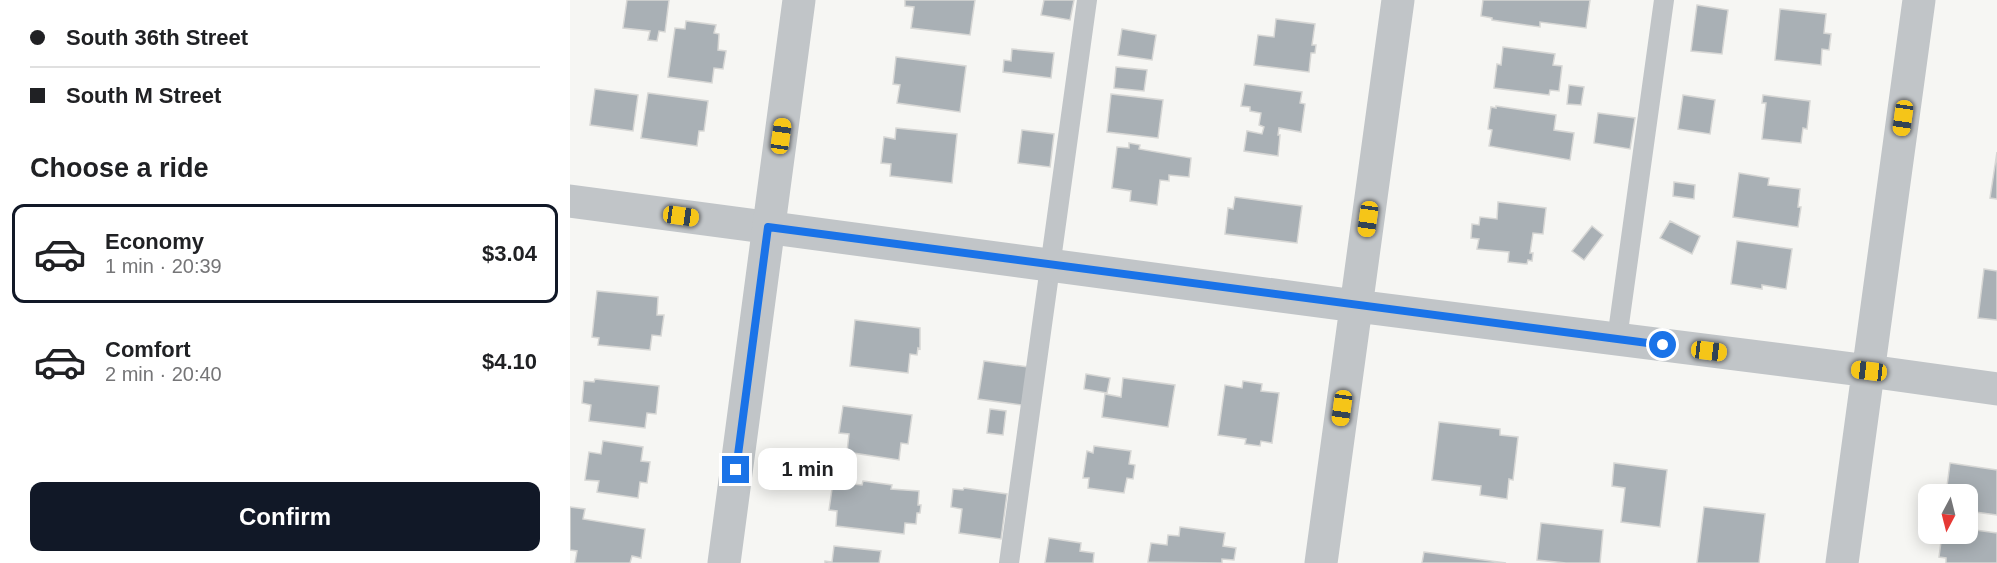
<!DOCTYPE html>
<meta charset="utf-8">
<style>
:root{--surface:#fff;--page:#f2f2f2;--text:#202124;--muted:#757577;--line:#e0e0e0;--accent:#111827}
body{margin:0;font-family:Arial,sans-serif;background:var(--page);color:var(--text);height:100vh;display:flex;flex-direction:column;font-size:22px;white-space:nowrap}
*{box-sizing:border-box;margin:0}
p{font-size:20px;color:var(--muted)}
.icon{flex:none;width:33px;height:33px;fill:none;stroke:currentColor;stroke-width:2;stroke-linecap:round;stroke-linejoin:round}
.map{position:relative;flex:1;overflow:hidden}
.details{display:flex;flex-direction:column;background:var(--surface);width:570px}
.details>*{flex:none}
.hud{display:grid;align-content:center;height:132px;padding:0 30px;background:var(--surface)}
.needle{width:39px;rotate:187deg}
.controls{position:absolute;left:1348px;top:484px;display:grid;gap:12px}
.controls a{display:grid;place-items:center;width:60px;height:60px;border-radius:12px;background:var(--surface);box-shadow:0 3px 15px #0003;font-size:30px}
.end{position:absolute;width:27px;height:27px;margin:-14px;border:8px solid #1a73e8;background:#fff;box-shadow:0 0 0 3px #fff}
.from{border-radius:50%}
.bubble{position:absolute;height:42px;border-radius:12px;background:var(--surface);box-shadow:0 3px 15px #0003;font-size:20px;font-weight:700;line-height:42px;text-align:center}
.car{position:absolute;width:18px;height:36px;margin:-18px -9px;border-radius:8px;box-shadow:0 0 4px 2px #0007;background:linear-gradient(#f5c518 24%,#345 0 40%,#f5c518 0 76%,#345 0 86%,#f5c518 0)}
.hud b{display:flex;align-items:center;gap:21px;height:57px;font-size:22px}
.hud b+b{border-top:2px solid var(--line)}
.hud i{width:15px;height:15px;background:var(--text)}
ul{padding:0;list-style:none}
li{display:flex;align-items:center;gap:18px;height:99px;margin:0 12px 9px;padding:0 18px;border:3px solid transparent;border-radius:12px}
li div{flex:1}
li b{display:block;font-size:22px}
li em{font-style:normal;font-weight:700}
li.selected{border-color:var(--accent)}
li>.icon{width:54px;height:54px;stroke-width:1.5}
h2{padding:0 30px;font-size:27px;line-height:72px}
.cta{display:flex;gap:12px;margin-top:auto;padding:12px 30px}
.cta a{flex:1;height:69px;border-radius:12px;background:var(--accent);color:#fff;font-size:24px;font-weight:700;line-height:69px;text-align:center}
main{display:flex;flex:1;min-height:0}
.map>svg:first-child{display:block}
</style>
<main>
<section class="details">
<div class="hud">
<b><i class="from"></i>South 36th Street</b>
<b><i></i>South M Street</b>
</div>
<h2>Choose a ride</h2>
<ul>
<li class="selected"><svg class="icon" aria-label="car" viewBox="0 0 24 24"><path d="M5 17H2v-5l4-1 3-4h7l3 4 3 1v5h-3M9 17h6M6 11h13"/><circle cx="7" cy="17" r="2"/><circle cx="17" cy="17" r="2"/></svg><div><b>Economy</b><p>1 min · 20:39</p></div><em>$3.04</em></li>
<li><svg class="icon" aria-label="car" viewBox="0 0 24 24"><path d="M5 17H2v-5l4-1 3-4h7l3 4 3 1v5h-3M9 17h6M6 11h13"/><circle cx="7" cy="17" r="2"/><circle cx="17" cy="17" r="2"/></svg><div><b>Comfort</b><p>2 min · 20:40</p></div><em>$4.10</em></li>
</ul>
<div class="cta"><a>Confirm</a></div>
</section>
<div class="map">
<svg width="1427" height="563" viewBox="0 0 1427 563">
<rect width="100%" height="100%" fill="#f6f6f3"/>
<path fill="#a9b0b5" stroke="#d7d7d5" stroke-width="1.5" d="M 57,0 L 99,0 L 95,32 L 89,31 L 87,41 L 78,40 L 80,31 L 53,28 Z
M 335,0 L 405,0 L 400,35 L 341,28 L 344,7 L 335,6 Z
M 474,0 L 504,0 L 500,20 L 471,15 Z
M 913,0 L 1020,0 L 1016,28 L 970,22 L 970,27 L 922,20 L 922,18 L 911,16 Z
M 1127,5 L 1158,10 L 1152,54 L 1121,51 Z
M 1210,9 L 1256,14 L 1254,33 L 1261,34 L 1259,50 L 1252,49 L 1251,65 L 1205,60 Z
M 706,19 L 745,24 L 742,45 L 746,45 L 745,53 L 741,53 L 739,72 L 684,65 L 688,35 L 704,37 Z
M 116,21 L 146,25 L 144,33 L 149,34 L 148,50 L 156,51 L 153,69 L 144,68 L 142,83 L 98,77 L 105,28 L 115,29 Z
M 552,29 L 586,35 L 582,60 L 548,55 Z
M 933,47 L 985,54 L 983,65 L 992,66 L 989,91 L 980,90 L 979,95 L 924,88 L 927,64 L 931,65 Z
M 442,49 L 484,53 L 481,78 L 433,72 L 434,60 L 441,61 Z
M 326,57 L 396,66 L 390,112 L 327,103 L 330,85 L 323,84 Z
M 546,67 L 577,70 L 574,91 L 544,88 Z
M 675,84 L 732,92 L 730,103 L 735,104 L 731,132 L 709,128 L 708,135 L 710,135 L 708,156 L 674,151 L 677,131 L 692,134 L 694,127 L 689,125 L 691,113 L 680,111 L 680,107 L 671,106 Z
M 999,85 L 1014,87 L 1011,105 L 997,104 Z
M 25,89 L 68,95 L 63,131 L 20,125 Z
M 78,93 L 138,101 L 134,131 L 129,131 L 127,146 L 71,138 Z
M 541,94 L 593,100 L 588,138 L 537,132 Z
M 1113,95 L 1145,100 L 1140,134 L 1108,129 Z
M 1193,95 L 1240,101 L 1237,129 L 1233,128 L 1231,143 L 1192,139 L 1196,103 L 1192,103 Z
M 926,106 L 986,115 L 984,130 L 1004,133 L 1000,160 L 919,146 L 922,130 L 918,129 L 921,107 L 926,108 Z
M 1028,113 L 1065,118 L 1060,149 L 1024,143 Z
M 326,128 L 387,134 L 382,183 L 320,176 L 321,164 L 311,163 L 314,137 L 325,139 Z
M 452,130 L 484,134 L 480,167 L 448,163 Z
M 559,143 L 570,145 L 569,149 L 621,158 L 619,177 L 599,175 L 599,181 L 590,180 L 587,205 L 560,201 L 561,191 L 542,188 L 547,147 L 559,148 Z
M 1427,152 L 1427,199 L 1420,198 Z
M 1169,173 L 1199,178 L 1198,185 L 1230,189 L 1228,207 L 1231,207 L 1228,227 L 1163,217 Z
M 1104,182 L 1125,185 L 1124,199 L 1103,196 Z
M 665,197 L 732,206 L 727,243 L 655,234 L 658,208 L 663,209 Z
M 928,202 L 976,208 L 973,234 L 963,233 L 960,253 L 963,253 L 962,261 L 958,260 L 957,264 L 938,262 L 939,252 L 907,249 L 909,239 L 901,238 L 902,224 L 909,225 L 910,217 L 927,219 Z
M 1100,221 L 1130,236 L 1122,254 L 1090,238 Z
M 1022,226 L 1033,235 L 1014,260 L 1002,251 Z
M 1167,241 L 1222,249 L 1216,289 L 1192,285 L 1192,289 L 1161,284 Z
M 1414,269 L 1427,271 L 1427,320 L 1408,318 Z
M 27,291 L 88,297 L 87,315 L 94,315 L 91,336 L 82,335 L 80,350 L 28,345 L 29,338 L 22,337 Z
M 285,320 L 350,328 L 350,349 L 348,348 L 347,355 L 340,354 L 338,373 L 280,366 Z
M 414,361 L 458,367 L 452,405 L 408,399 Z
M 516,374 L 540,378 L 537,393 L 514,389 Z
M 553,378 L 605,385 L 598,427 L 532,417 L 535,394 L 551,397 Z
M 25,379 L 89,386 L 86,414 L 77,413 L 75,428 L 19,421 L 21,405 L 12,403 L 14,381 L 24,382 Z
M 673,381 L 692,384 L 691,391 L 709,393 L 702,443 L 691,441 L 690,446 L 675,444 L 676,439 L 648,435 L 655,385 L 672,388 Z
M 273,406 L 342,415 L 338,444 L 331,443 L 329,460 L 277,452 L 279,434 L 269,433 Z
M 420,409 L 436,411 L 433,435 L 417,433 Z
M 869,422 L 930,429 L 930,435 L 948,437 L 943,480 L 939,479 L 937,499 L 910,495 L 911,486 L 862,480 Z
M 33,441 L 73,447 L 71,461 L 80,462 L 77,483 L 70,482 L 68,498 L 27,492 L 29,481 L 15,480 L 19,452 L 31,454 Z
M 524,446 L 561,451 L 559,464 L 565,465 L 563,479 L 557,478 L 554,493 L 518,488 L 519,478 L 513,478 L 517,451 L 523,453 Z
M 1044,463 L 1097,470 L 1090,527 L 1051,522 L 1055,488 L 1042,486 Z
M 1380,463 L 1427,470 L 1427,515 L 1398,511 L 1398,495 L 1376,494 Z
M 293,481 L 322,485 L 321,489 L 349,491 L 348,505 L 351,505 L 350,513 L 347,513 L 346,524 L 335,523 L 334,534 L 266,526 L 267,511 L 259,510 L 263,482 L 292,485 Z
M 394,488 L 437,494 L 431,539 L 389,533 L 392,509 L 381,507 L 383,489 L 393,490 Z
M 0,507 L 15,509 L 13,519 L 75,529 L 71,558 L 62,556 L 60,563 L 5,563 L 7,551 L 0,550 Z
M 1134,507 L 1195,514 L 1189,563 L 1127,563 Z
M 971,523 L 1033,530 L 1030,563 L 996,563 L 967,560 Z
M 610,527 L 655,533 L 653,546 L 666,548 L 664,560 L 652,559 L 652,563 L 578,562 L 581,543 L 597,545 L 598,535 L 609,536 Z
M 1398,529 L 1427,533 L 1427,563 L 1376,563 L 1376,558 L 1369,557 L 1372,534 L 1398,534 Z
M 479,538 L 511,543 L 510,551 L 524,553 L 523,563 L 475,563 Z
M 264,546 L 311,551 L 309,563 L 255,563 L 255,561 L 262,562 Z
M 854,552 L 936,563 L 852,563 Z"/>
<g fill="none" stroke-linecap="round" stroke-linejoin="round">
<path stroke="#c1c5c8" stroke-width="20" d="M 1047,339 L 1094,0
M 439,563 L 517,0"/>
<path stroke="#c1c5c8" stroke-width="33" d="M 0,201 L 786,306 L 1299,371 L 1427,389
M 751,563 L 828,0
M 1272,563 L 1349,0"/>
<path stroke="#c1c5c8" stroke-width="33" d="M 154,563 L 229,0"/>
</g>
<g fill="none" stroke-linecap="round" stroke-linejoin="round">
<path stroke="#1a73e8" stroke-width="8" d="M 166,470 L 198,227 L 1093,345"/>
</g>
</svg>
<div class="controls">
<a><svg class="needle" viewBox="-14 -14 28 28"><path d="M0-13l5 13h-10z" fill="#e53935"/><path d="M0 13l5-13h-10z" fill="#757577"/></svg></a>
</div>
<i class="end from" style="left:1093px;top:345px"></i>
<i class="end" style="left:166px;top:470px"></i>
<div class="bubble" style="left:188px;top:448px;width:99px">1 min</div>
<i class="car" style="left:1333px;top:118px;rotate:188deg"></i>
<i class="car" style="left:211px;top:136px;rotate:8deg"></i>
<i class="car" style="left:111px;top:216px;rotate:98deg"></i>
<i class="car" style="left:798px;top:219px;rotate:188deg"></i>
<i class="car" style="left:1139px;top:351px;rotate:97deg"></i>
<i class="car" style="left:1299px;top:371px;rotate:277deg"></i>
<i class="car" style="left:772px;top:408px;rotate:188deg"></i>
</div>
</main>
